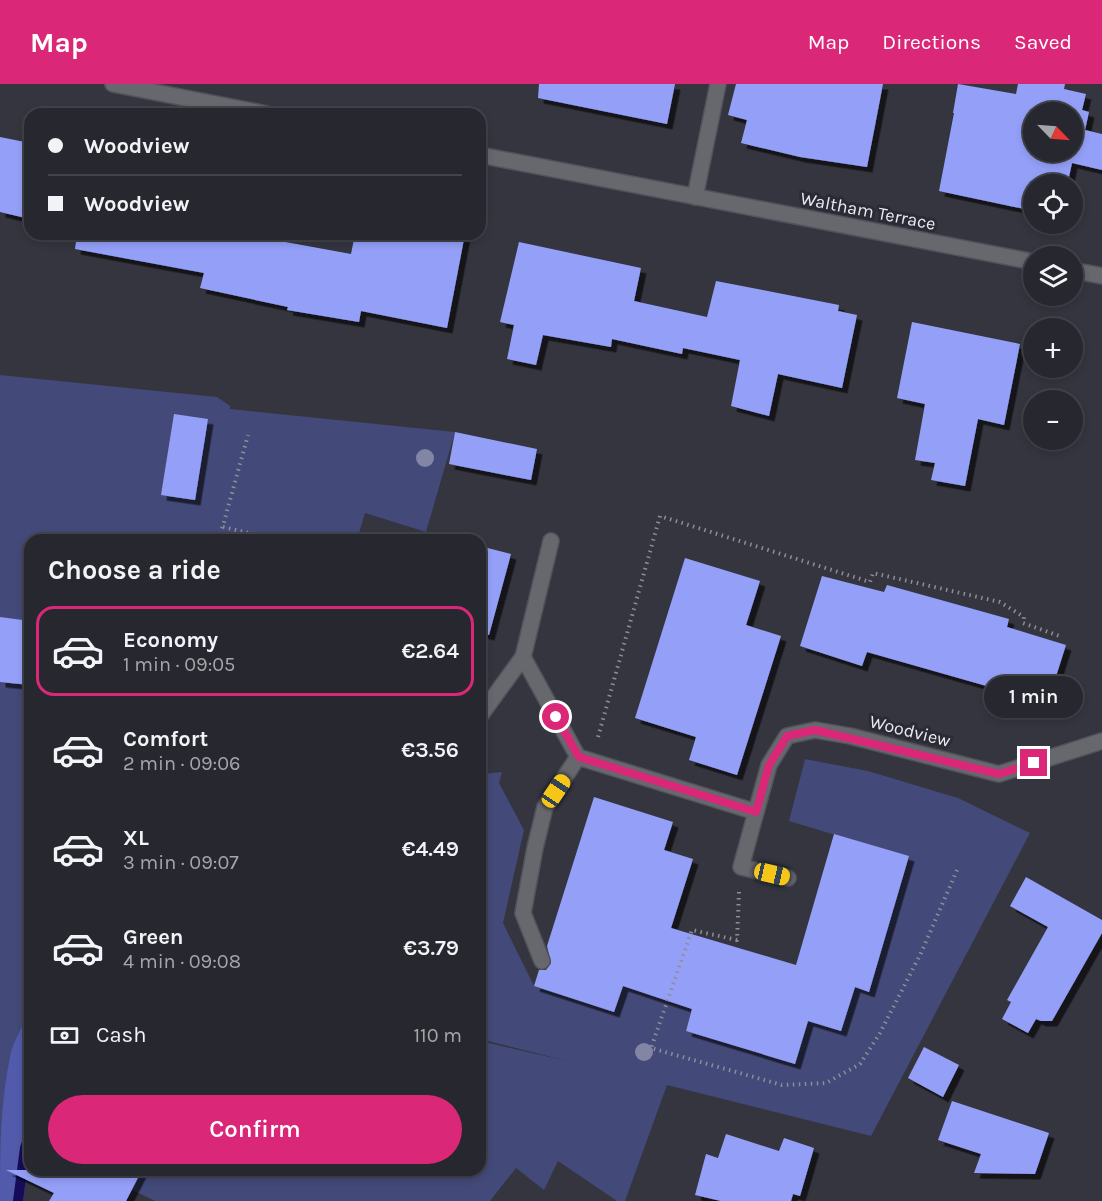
<!DOCTYPE html>
<meta charset="utf-8">
<style>
:root{--surface:#27282f;--page:#33343b;--text:#f1f3f6;--muted:#a4a6aa;--line:#43444b;--accent:#db2777}
body{margin:0;font-family:Karla,sans-serif;background:var(--page);color:var(--text);height:100vh;display:flex;flex-direction:column;font-size:22px;white-space:nowrap}
*{box-sizing:border-box;margin:0}
p{font-size:20px;color:var(--muted)}
.icon{flex:none;width:33px;height:33px;fill:none;stroke:currentColor;stroke-width:2;stroke-linecap:round;stroke-linejoin:round}
.map{position:relative;flex:1;overflow:hidden}
.side{position:absolute;left:24px;top:450px;width:462px;height:642px;display:flex;flex-direction:column;background:var(--surface);border-radius:18px;box-shadow:0 3px 9px #0003,0 0 0 2px var(--line)}
.side>*{flex:none}
.guide{position:absolute;left:24px;top:24px;width:462px;height:132px;border-radius:18px;box-shadow:0 3px 9px #0003,0 0 0 2px var(--line);display:grid;align-content:center;height:132px;padding:0 24px;background:var(--surface)}
.needle{width:39px;rotate:115deg}
.fabs{position:absolute;left:1023px;top:18px;display:grid;gap:12px}
.fabs a{display:grid;place-items:center;width:60px;height:60px;border-radius:50%;background:var(--surface);box-shadow:0 3px 9px #0003,0 0 0 2px var(--line);font-size:30px}
.end{position:absolute;width:27px;height:27px;margin:-14px;border:8px solid #db2777;background:#fff;box-shadow:0 0 0 3px #fff}
.from{border-radius:50%}
.bubble{position:absolute;height:42px;border-radius:21px;background:var(--surface);box-shadow:0 3px 9px #0003,0 0 0 2px var(--line);font-size:20px;font-weight:600;line-height:42px;text-align:center}
.car{position:absolute;width:18px;height:36px;margin:-18px -9px;border-radius:8px;box-shadow:0 0 4px 2px #0007;background:linear-gradient(#f5c518 24%,#345 0 40%,#f5c518 0 76%,#345 0 86%,#f5c518 0)}
.guide b{display:flex;align-items:center;gap:21px;height:57px;font-size:22px}
.guide b+b{border-top:2px solid var(--line)}
.guide i{width:15px;height:15px;background:var(--text)}
ul{padding:0;list-style:none}
li{display:flex;align-items:center;gap:18px;height:90px;margin:0 12px 9px;padding:0 12px;border:3px solid transparent;border-radius:18px}
li div{flex:1}
li b{display:block;font-size:22px}
li em{font-style:normal;font-weight:600}
li.on{border-color:var(--accent)}
li>.icon{width:54px;height:54px;stroke-width:1.5}
h2{padding:0 24px;font-size:27px;line-height:72px}
.pay{display:flex;align-items:center;gap:15px;height:66px;padding:0 24px;font-size:22px}
.pay p{margin-inline-start:auto}
.button{display:flex;gap:12px;margin-top:auto;padding:12px 24px}
.button a{flex:1;height:69px;border-radius:36px;background:var(--accent);color:#fff;font-size:24px;font-weight:600;line-height:69px;text-align:center}
header{display:flex;align-items:center;gap:36px;box-sizing:border-box;height:84px;padding:0 30px;background:var(--accent);color:#fff}
header strong{font-size:28px}
nav{display:flex;gap:33px;margin-inline-start:auto;font-size:21px}
.map>svg:first-child{display:block}
</style>
<header>
<strong>Map</strong>
<nav><a>Map</a><a>Directions</a><a>Saved</a></nav>
</header>
<div class="map">
<svg width="1102" height="1117" viewBox="0 0 1102 1117">
<defs>
<filter id="shadow"><feDropShadow dx="5.5" dy="5.5" stdDeviation="0" flood-color="#0009"/></filter>
</defs>
<rect width="100%" height="100%" fill="#34353f"/>
<path fill="#434978" d="M 0,291 L 217,313 L 230,322 L 230,325 L 455,348 L 426,448 L 365,429 L 357,456 L 30,456 L 30,966 L 0,1098 Z
M 805,675 L 868,687 L 958,714 L 1030,749 L 871,1052 L 667,1001 L 625,1117 L 617,1117 L 558,1077 L 544,1106 L 516,1084 L 490,1117 L 155,1117 L 132,1106 L 142,1086 L 480,1086 L 480,957 L 567,977 L 480,955 L 481,690 L 502,688 L 499,699 L 524,746 L 503,839 L 534,902 L 614,928 L 623,902 L 649,911 L 712,856 L 686,947 L 795,980 L 808,937 L 855,903 L 869,907 L 909,773 L 789,737 Z"/>
<path fill="#525aab" d="M 30,922 L 30,1064 L 23,1117 L 0,1117 C 0,1068 0,1021 10,973 C 13,955 26,940 30,922 Z"/>
<g fill="none" stroke-linecap="round" stroke-linejoin="round">
<path stroke="#160b59" stroke-width="10" d="M 18,1117 L 25,1064 L 30,1049"/>
</g>
<path fill="#94a0f8" fill-rule="evenodd" filter="url(#shadow)" d="M 539,0 L 675,0 L 667,40 L 538,14 Z
M 736,0 L 883,0 L 867,83 L 800,73 L 741,59 L 747,36 L 728,31 Z
M 958,0 L 1016,10 L 1018,0 L 1065,0 L 1064,5 L 1086,10 L 1082,26 L 1089,28 L 1085,46 L 1102,50 L 1102,86 L 1072,79 L 1069,93 L 1060,91 L 1058,100 L 1034,100 L 1034,127 L 939,107 L 954,29 L 953,29 ZM 1034,28 L 1072,28 L 1072,68 L 1034,68 Z
M 0,53 L 30,59 L 30,135 L 0,128 Z
M 77,150 L 270,150 L 269,155 L 351,170 L 355,150 L 465,150 L 447,244 L 361,227 L 359,238 L 287,226 L 288,223 L 200,204 L 204,189 L 75,165 Z
M 519,158 L 641,184 L 634,217 L 707,233 L 716,197 L 839,221 L 838,227 L 857,231 L 842,304 L 778,290 L 769,332 L 731,322 L 740,276 L 683,264 L 682,270 L 612,255 L 611,263 L 543,251 L 536,281 L 507,275 L 514,241 L 500,238 Z
M 912,238 L 1020,260 L 1004,341 L 978,335 L 965,402 L 931,396 L 935,379 L 915,376 L 925,320 L 897,314 Z
M 174,330 L 208,335 L 195,416 L 161,411 Z
M 455,348 L 537,365 L 531,396 L 449,380 Z
M 480,462 L 511,470 L 489,551 L 480,549 Z
M 685,474 L 760,497 L 746,541 L 781,552 L 737,691 L 689,676 L 696,653 L 635,634 Z
M 822,492 L 884,508 L 887,501 L 1009,535 L 1007,543 L 1066,561 L 1044,630 L 988,612 L 990,603 L 867,568 L 862,582 L 800,562 Z
M 0,533 L 30,537 L 30,601 L 0,598 Z
M 594,713 L 673,738 L 664,766 L 693,775 L 671,844 L 796,881 L 834,750 L 909,772 L 869,908 L 855,903 L 841,947 L 808,937 L 795,980 L 686,947 L 692,925 L 623,902 L 614,928 L 534,902 L 539,886 L 546,886 L 551,879 L 547,862 Z
M 1026,793 L 1102,836 L 1102,849 L 1052,937 L 1041,937 L 1036,935 L 1028,949 L 1002,935 L 1011,918 L 1007,916 L 1048,843 L 1010,822 Z
M 924,963 L 959,981 L 943,1013 L 908,994 Z
M 952,1017 L 1049,1049 L 1035,1090 L 974,1089 L 981,1070 L 938,1056 Z
M 726,1050 L 779,1067 L 784,1054 L 814,1064 L 800,1112 L 793,1110 L 791,1117 L 721,1117 L 695,1111 L 706,1070 L 718,1074 Z
M 6,1086 L 142,1086 L 126,1117 L 49,1117 L 54,1109 Z"/>
<g fill="none" stroke-linecap="round" stroke-linejoin="round">
<defs>
<path id="street" d="M 113,0 L 267,30
M 480,71 L 1034,178
M 695,113 L 718,0
M 1072,186 L 1102,192
M 523,573 L 578,673 L 756,728 L 769,681 L 787,652 L 815,646 L 850,652 L 999,690 L 1102,657
M 480,632 L 523,573 L 551,457
M 756,728 L 741,783 L 788,794
M 542,877 L 523,829 L 535,764 L 545,723 L 578,673"/>
</defs>
<use href="#street" stroke="#51525b" stroke-width="18"/>
<path stroke="#8d8e96" stroke-width="4" stroke-dasharray="1.5 4.5" stroke-linecap="butt" d="M 223,443 L 280,456
M 219,456 L 248,351
M 598,653 L 660,432 L 870,498 L 873,489 L 1000,518 L 1024,533 L 1023,539 L 1062,553
M 739,808 L 737,856 L 692,846 L 651,964 L 782,1001 L 826,999 L 860,980 L 880,949 L 921,869 L 957,786"/>
<use href="#street" stroke="#67686d" stroke-width="15"/>
</g>
<g fill="#8286a4">
<circle cx="425" cy="374" r="9"/>
<circle cx="644" cy="968" r="9"/>
</g>
<g fill="none" stroke-linecap="round" stroke-linejoin="round">
<path stroke="#db2777" stroke-width="8" d="M 556,633 L 579,673 L 756,728 L 769,681 L 787,652 L 815,646 L 999,690 L 1034,679"/>
</g>
<g text-anchor="middle" stroke-width="6" stroke-linejoin="round" paint-order="stroke">
<g font-size="18" fill="#eaebf1" stroke="#2a2b34">
<text transform="translate(868 127) rotate(11)" y="6">Waltham Terrace</text>
<text transform="translate(910 647) rotate(14)" y="6">Woodview</text>
</g>
</g>
</svg>
<div class="fabs">
<a><svg class="needle" viewBox="-14 -14 28 28"><path d="M0-13l5 13h-10z" fill="#e53935"/><path d="M0 13l5-13h-10z" fill="#a4a6aa"/></svg></a>
<a><svg class="icon" aria-label="locate" viewBox="0 0 24 24"><circle cx="12" cy="12" r="6"/><path d="M12 2v4M12 18v4M2 12h4M18 12h4"/></svg></a>
<a><svg class="icon" aria-label="layers" viewBox="0 0 24 24"><path d="M12 4l9 5-9 5-9-5zM3 14l9 5 9-5"/></svg></a>
<a>+</a>
<a>−</a>
</div>
<i class="end from" style="left:556px;top:633px"></i>
<i class="end" style="left:1034px;top:679px"></i>
<div class="bubble" style="left:984px;top:592px;width:99px">1 min</div>
<i class="car" style="left:556px;top:707px;rotate:34deg"></i>
<i class="car" style="left:772px;top:790px;rotate:103deg"></i>
<div class="guide">
<b><i class="from"></i>Woodview</b>
<b><i></i>Woodview</b>
</div>
<section class="side">
<h2>Choose a ride</h2>
<ul>
<li class="on"><svg class="icon" aria-label="car" viewBox="0 0 24 24"><path d="M5 17H2v-5l4-1 3-4h7l3 4 3 1v5h-3M9 17h6M6 11h13"/><circle cx="7" cy="17" r="2"/><circle cx="17" cy="17" r="2"/></svg><div><b>Economy</b><p>1 min · 09:05</p></div><em>€2.64</em></li>
<li><svg class="icon" aria-label="car" viewBox="0 0 24 24"><path d="M5 17H2v-5l4-1 3-4h7l3 4 3 1v5h-3M9 17h6M6 11h13"/><circle cx="7" cy="17" r="2"/><circle cx="17" cy="17" r="2"/></svg><div><b>Comfort</b><p>2 min · 09:06</p></div><em>€3.56</em></li>
<li><svg class="icon" aria-label="car" viewBox="0 0 24 24"><path d="M5 17H2v-5l4-1 3-4h7l3 4 3 1v5h-3M9 17h6M6 11h13"/><circle cx="7" cy="17" r="2"/><circle cx="17" cy="17" r="2"/></svg><div><b>XL</b><p>3 min · 09:07</p></div><em>€4.49</em></li>
<li><svg class="icon" aria-label="car" viewBox="0 0 24 24"><path d="M5 17H2v-5l4-1 3-4h7l3 4 3 1v5h-3M9 17h6M6 11h13"/><circle cx="7" cy="17" r="2"/><circle cx="17" cy="17" r="2"/></svg><div><b>Green</b><p>4 min · 09:08</p></div><em>€3.79</em></li>
</ul>
<div class="pay"><svg class="icon" aria-label="cash" viewBox="0 0 24 24"><path d="M3 7h18v10H3z"/><circle cx="12" cy="12" r="2"/></svg>Cash<p>110 m</p></div>
<div class="button"><a>Confirm</a></div>
</section>
</div>
